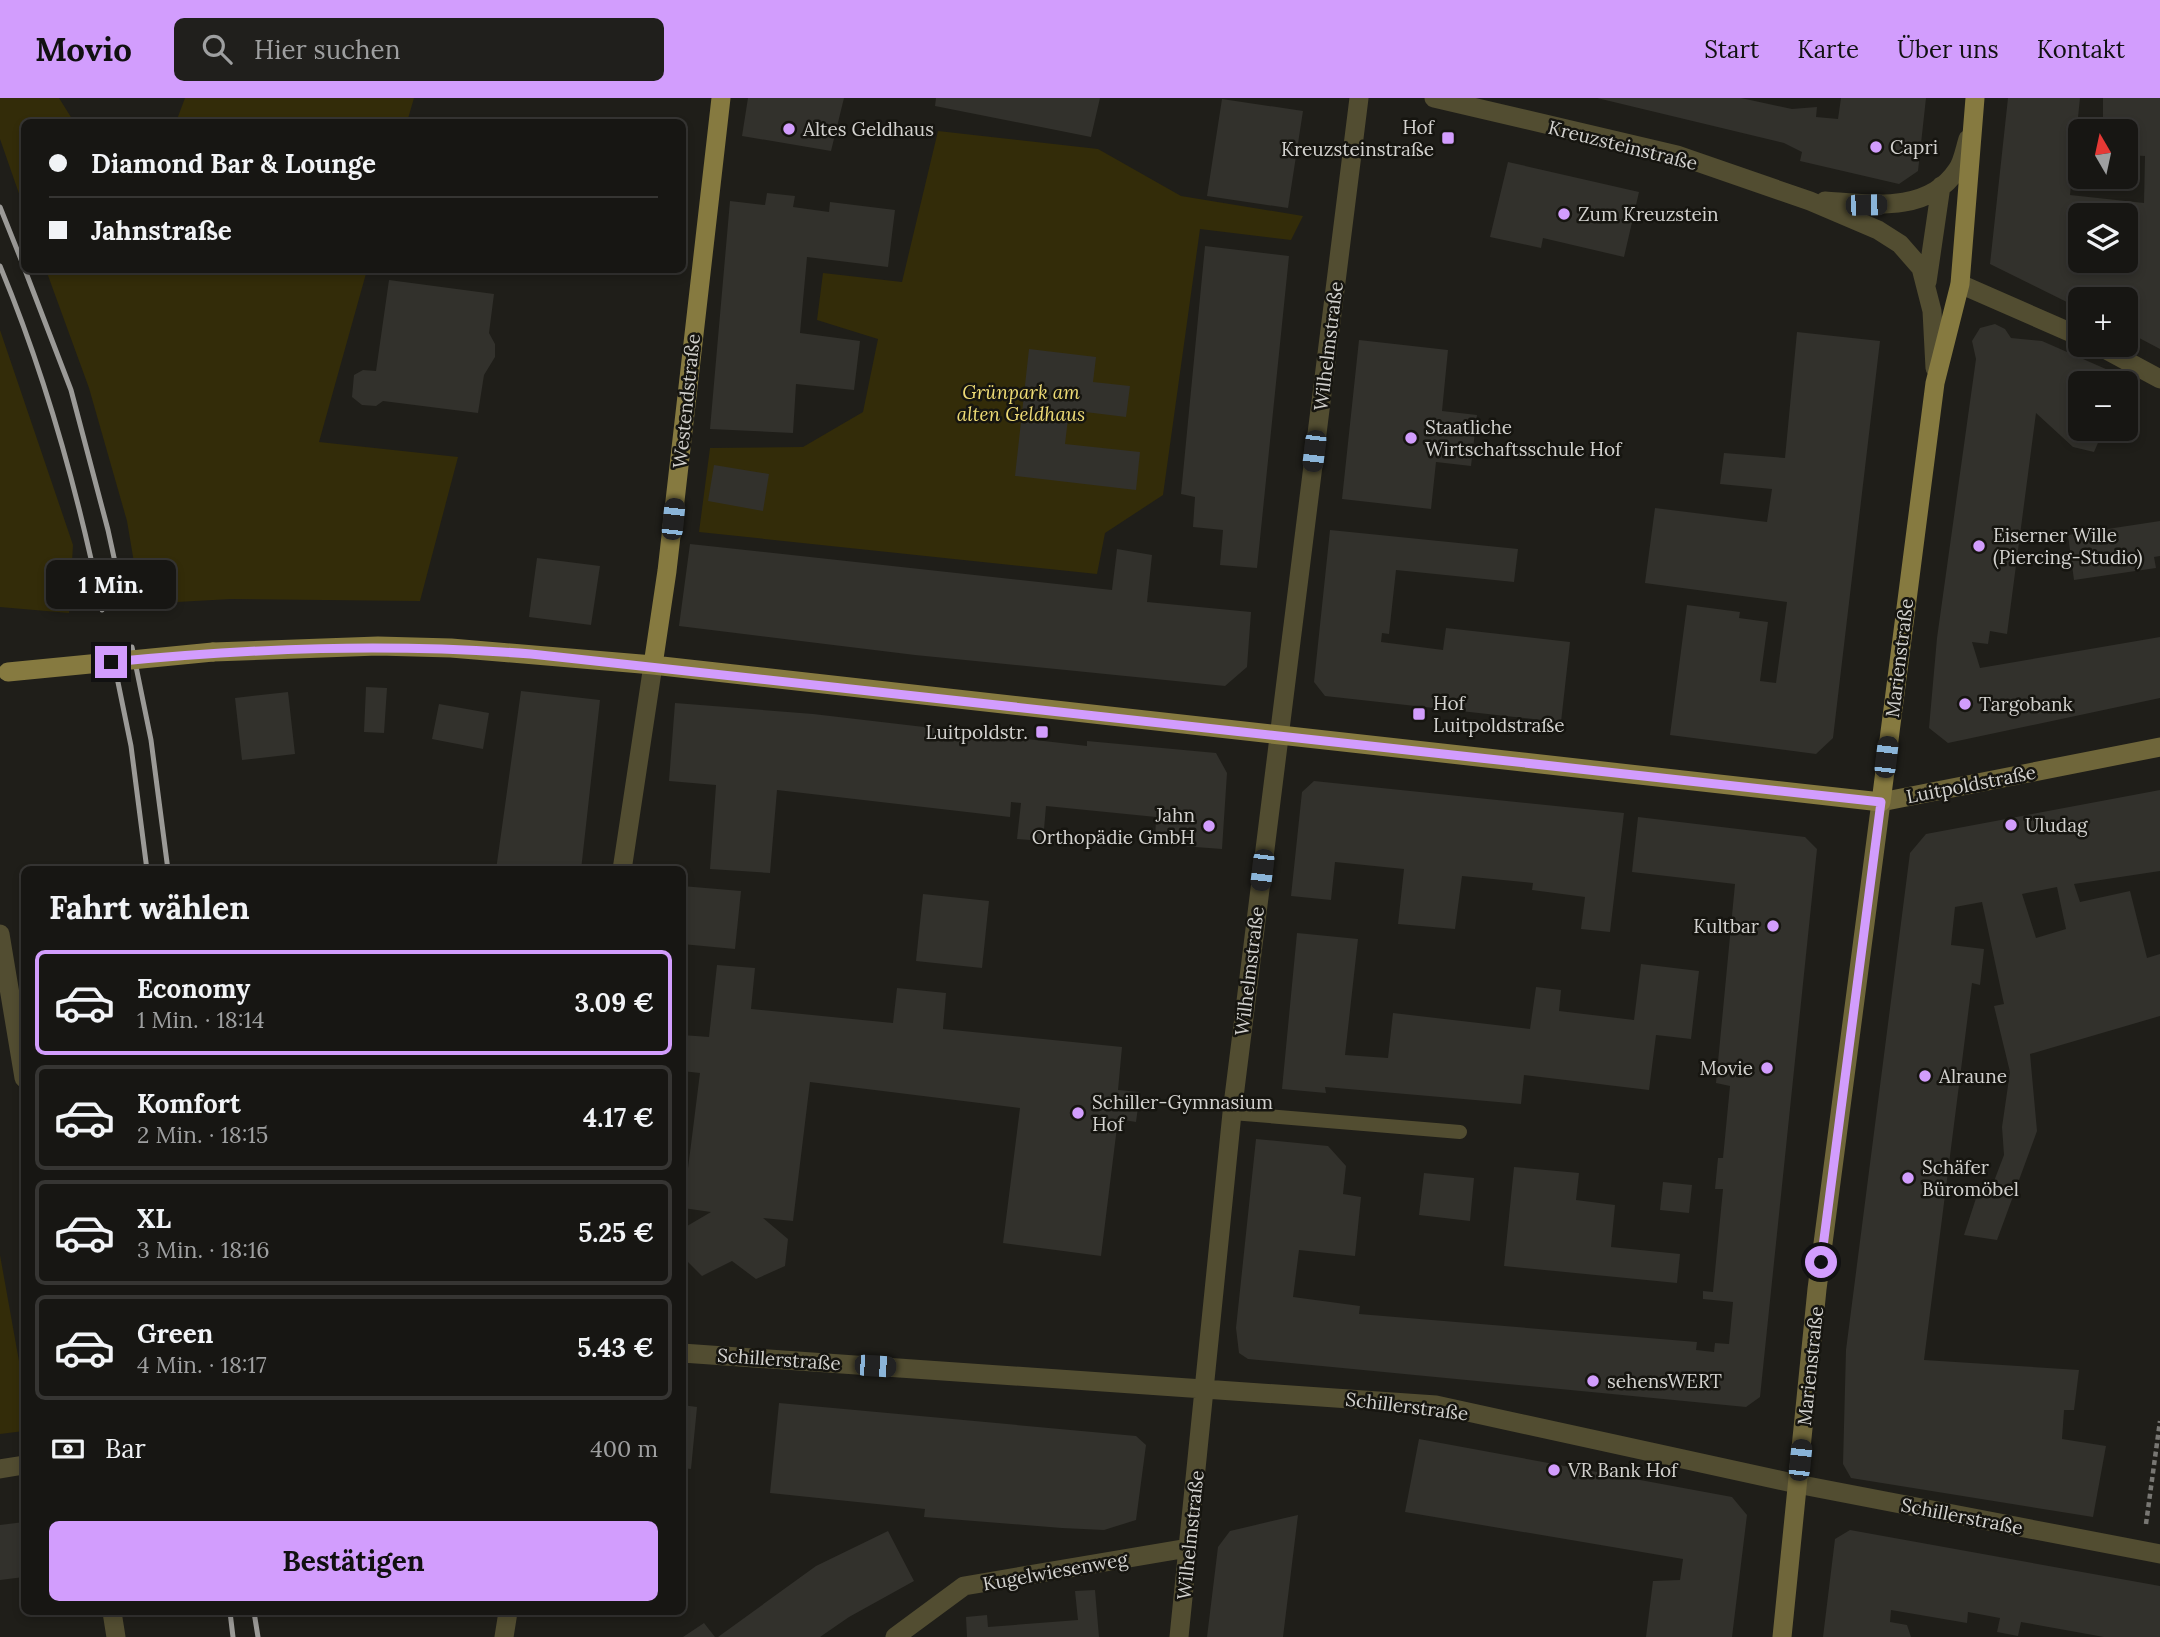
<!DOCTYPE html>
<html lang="de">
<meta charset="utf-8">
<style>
:root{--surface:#171613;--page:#201f1c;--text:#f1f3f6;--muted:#9e9fa0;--line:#363533;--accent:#d29dfd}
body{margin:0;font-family:Lora,serif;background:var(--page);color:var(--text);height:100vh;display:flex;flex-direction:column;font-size:26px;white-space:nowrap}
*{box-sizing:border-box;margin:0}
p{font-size:23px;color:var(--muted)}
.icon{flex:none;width:38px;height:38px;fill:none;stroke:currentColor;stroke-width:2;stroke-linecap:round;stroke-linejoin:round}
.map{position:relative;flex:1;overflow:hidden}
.side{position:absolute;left:21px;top:768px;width:665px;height:749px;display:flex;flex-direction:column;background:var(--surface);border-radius:10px;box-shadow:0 4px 10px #0003,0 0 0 2px var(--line)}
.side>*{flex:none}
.guide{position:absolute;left:21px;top:21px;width:665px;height:154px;border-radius:10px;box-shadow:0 4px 10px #0003,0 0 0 2px var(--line);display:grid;align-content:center;height:154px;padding:0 28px;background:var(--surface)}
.needle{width:46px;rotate:351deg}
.buttons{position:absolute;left:2068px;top:21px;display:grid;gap:14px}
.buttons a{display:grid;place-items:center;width:70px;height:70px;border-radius:10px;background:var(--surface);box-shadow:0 4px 10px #0003,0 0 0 2px var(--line);font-size:35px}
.end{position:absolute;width:32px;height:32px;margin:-16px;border:9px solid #d29dfd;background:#111;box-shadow:0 0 0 4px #111}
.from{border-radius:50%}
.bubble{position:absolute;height:49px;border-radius:10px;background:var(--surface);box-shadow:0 4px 10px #0003,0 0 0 2px var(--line);font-size:23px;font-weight:700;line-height:49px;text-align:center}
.car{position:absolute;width:21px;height:42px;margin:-21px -10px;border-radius:9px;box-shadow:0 0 5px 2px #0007;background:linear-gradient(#222 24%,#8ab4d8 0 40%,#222 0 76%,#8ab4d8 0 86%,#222 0)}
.guide b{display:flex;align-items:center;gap:24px;height:66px;font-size:26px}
.guide b+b{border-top:2px solid var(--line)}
.guide i{width:18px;height:18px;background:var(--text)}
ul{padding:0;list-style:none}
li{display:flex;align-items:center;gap:21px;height:105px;margin:0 14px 10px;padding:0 14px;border:4px solid var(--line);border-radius:10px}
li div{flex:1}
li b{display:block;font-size:26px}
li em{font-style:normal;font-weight:700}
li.current{border-color:var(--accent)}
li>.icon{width:63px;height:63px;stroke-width:1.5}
h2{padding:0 28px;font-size:32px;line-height:84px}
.pay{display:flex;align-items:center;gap:18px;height:77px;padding:0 28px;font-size:26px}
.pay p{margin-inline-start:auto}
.cta{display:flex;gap:14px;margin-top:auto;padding:14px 28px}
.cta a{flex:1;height:80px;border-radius:10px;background:var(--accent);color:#111;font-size:28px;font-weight:700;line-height:80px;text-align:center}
header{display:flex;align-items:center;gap:42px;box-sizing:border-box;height:98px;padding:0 35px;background:var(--accent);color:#111}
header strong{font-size:33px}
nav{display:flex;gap:38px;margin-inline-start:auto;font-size:24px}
.search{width:490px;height:63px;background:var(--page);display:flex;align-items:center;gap:18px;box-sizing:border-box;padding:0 24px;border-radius:10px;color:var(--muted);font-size:26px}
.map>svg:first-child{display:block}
</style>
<header>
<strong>Movio</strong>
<div class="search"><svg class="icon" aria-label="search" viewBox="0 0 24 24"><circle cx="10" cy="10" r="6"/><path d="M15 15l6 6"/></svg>Hier suchen</div>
<nav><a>Start</a><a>Karte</a><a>Über uns</a><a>Kontakt</a></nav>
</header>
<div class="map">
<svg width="2160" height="1539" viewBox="0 0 2160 1539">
<rect width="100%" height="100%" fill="#1f1e19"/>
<path fill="#332c09" d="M 0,0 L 59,0 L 74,24 L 24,24 L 24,110 L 0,41 Z
M 185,0 L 414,0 L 407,24 L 176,24 Z
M 938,33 L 1098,51 L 1181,98 L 1303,118 L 1291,142 L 1200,131 L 1163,397 L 1105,435 L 1097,476 L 699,434 L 710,350 L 803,349 L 863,314 L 878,241 L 817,222 L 823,175 L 902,184 Z
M 46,172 L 367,172 L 319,344 L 458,359 L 420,503 L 231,501 L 141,506 L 127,423 L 89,290 Z
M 0,232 L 73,447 L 69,515 L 0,509 Z
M 0,1157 L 24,1291 L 24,1333 L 0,1336 Z"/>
<path fill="#32312c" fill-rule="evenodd" d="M 748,0 L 844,0 L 831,53 L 742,38 Z
M 936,0 L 1100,0 L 1091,39 L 935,8 Z
M 1597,0 L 1741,0 L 1792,11 L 1817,9 L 1816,19 L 1838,21 L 1841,0 L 1926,0 L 1918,73 L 1899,86 L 1800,63 L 1802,54 L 1784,45 Z
M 2008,0 L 2080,0 L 2070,97 L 2144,105 L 2145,58 L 2126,57 L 2126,33 L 2103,33 L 2103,0 L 2160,0 L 2160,251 L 2126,233 L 2126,201 L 2081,201 L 2081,211 L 1990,166 ZM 2081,117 L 2126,117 L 2126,163 L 2081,163 Z
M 1222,1 L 1303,13 L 1288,110 L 1207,98 Z
M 1508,64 L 1639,94 L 1624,159 L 1543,140 L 1541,150 L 1490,139 Z
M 767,95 L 795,98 L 793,109 L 829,114 L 830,104 L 895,112 L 888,169 L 807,159 L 800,235 L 860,243 L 854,292 L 796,286 L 793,335 L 710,331 L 730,103 L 765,107 Z
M 1205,148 L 1289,158 L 1257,470 L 1220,467 L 1223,432 L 1193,429 L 1195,399 L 1181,396 Z
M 389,182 L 494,196 L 489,235 L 495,246 L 495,259 L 484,277 L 478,315 L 383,303 L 376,308 L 362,307 L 352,299 L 354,277 L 363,272 L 376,273 Z
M 1995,226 L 2005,231 L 2011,240 L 2042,243 L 2124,279 L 2122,285 L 2081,285 L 2081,331 L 2104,331 L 2094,354 L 2073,349 L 2036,315 L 2007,536 L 1990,533 L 1988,546 L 1972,544 L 1980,570 L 2160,539 L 2160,600 L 1948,645 L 1929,630 L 1937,540 L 1976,261 L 1972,243 L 1980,230 Z
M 1797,234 L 1880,243 L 1833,640 L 1816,656 L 1670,637 L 1687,507 L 1740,514 L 1739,520 L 1768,524 L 1760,583 L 1776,585 L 1787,504 L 1645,485 L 1655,410 L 1767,424 L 1772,391 L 1720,386 L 1724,355 L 1785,360 Z
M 1359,242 L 1448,252 L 1442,313 L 1477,317 L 1471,368 L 1436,364 L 1431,411 L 1342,401 Z
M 1029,251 L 1096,259 L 1093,284 L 1130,288 L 1126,319 L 1069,312 L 1065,346 L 1140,354 L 1136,392 L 1015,378 Z
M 714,367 L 769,376 L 763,413 L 708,403 Z
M 2160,423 L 2160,458 L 2154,459 L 2156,470 L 2074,482 L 2068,437 Z
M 1330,432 L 1518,451 L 1514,484 L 1396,472 L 1389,536 L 1382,535 L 1381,544 L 1443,552 L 1446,530 L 1570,544 L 1561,624 L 1325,598 L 1314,584 Z
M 690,446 L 1112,492 L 1117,451 L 1152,457 L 1147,504 L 1251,514 L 1247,569 L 1225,588 L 915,557 L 679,528 Z
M 537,460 L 600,468 L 591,527 L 529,519 Z
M 366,589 L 387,590 L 384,635 L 364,634 Z
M 521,593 L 600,602 L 581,772 L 496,772 Z
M 288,594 L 295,656 L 242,662 L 235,600 Z
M 675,605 L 813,616 L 1087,648 L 1087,643 L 1216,655 L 1227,675 L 1222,751 L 1155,746 L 1156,719 L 1046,708 L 1043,743 L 1017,741 L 1021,705 L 1011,704 L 1010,719 L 777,692 L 770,775 L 710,771 L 716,687 L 669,683 Z
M 439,606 L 489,615 L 483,651 L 432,641 Z
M 1314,683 L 1624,715 L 1610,834 L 1581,831 L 1585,799 L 1532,792 L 1533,785 L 1462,778 L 1455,831 L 1398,826 L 1404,771 L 1335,764 L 1331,802 L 1291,798 L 1302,694 Z
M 2160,692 L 2160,773 L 2074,786 L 2080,804 L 2130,793 L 2147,860 L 2160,856 L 2160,918 L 2030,956 L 2037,1033 L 1997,1142 L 1964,1137 L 1980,1088 L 1991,1091 L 2004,1057 L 2002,1029 L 2010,974 L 1994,908 L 2004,906 L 1982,804 L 1955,809 L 1951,847 L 1984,851 L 1980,887 L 1972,885 L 1924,1262 L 2079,1272 L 2074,1312 L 2064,1312 L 2062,1341 L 2106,1348 L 2093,1419 L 1851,1380 L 1843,1366 L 1846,1252 L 1910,755 L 1926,736 ZM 2057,789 L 2066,831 L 2036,840 L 2022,796 Z
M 1638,719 L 1805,739 L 1817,751 L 1760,1299 L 1746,1309 L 1248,1261 L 1239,1255 L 1236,1230 L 1256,1041 L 1328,1048 L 1346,1068 L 1343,1096 L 1361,1099 L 1355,1158 L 1299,1152 L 1293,1199 L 1360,1208 L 1359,1216 L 1697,1244 L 1696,1252 L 1714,1254 L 1715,1245 L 1729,1246 L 1733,1204 L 1703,1201 L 1703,1193 L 1713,1194 L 1723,1091 L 1715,1091 L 1718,1060 L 1723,1060 L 1730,988 L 1716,985 L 1735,786 L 1632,774 Z
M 682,788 L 741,793 L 735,851 L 682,846 Z
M 923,796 L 989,803 L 982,870 L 916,863 Z
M 1297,835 L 1358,841 L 1345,957 L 1388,960 L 1393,915 L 1530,931 L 1536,889 L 1561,892 L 1559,913 L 1634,922 L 1641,866 L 1699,873 L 1691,941 L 1656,937 L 1649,992 L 1524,977 L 1521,1006 L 1325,989 L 1326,995 L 1282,991 Z
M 717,867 L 755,870 L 751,911 L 893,925 L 897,890 L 946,895 L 943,931 L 1122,949 L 1118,992 L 1139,994 L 1138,1009 L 1136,1024 L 1118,1021 L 1101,1158 L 1003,1145 L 1020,1010 L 810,984 L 793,1123 L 763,1120 L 788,1141 L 785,1168 L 756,1181 L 732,1163 L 702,1178 L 682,1158 L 682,1131 L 711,1114 L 683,1110 L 700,975 L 682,973 L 682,937 L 709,939 Z
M 1514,1069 L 1579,1075 L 1576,1102 L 1615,1107 L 1611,1149 L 1680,1156 L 1677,1185 L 1504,1168 Z
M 1424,1075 L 1474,1080 L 1470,1123 L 1419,1117 Z
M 1663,1084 L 1692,1087 L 1689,1115 L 1660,1112 Z
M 779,1305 L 1136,1338 L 1146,1347 L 1136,1422 L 1104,1432 L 1062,1430 L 924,1419 L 925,1411 L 770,1395 Z
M 682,1307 L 697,1309 L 691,1371 L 682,1370 Z
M 1419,1341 L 1732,1399 L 1747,1417 L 1732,1539 L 1646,1539 L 1653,1483 L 1680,1482 L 1683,1461 L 1405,1414 Z
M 1298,1417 L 1283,1539 L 1207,1539 L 1218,1449 L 1230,1433 Z
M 24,1424 L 24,1479 L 0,1482 L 0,1427 Z
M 1850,1432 L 2160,1488 L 2160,1539 L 2104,1539 L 2021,1524 L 2018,1538 L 1997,1534 L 2000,1520 L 1968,1514 L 1967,1525 L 1891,1512 L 1890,1524 L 1907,1527 L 1911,1539 L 1823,1539 L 1835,1441 Z
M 888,1433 L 914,1483 L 849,1519 L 820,1539 L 718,1539 L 816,1468 Z
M 1095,1492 L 1099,1539 L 967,1539 L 966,1519 L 987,1517 L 988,1529 L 1078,1522 L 1075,1493 Z
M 704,1525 L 715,1539 L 683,1539 Z"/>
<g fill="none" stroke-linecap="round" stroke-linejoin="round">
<path stroke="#787773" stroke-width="4.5" stroke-dasharray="5 3.5" stroke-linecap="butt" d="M 2146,1426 L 2160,1323"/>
<path stroke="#524d31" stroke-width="14" d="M 1232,1015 L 1460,1034"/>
<path stroke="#524d31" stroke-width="19" d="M 1960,186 L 2081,239
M 2097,247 L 2160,281
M 622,772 L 653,567
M 0,836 L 24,980
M 682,1255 L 1436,1307 L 1797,1386 L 2160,1456
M 0,1371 L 24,1367
M 112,1514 L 116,1539
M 504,1539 L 508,1514
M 895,1539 L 964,1488 L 1188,1450
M 1179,1539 L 1232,1015 L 1359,0"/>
<path stroke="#524d31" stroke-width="19" d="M 1434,0 L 1677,57 L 1810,103 L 1878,132 L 1900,146 L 1921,170 L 1932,213 L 1935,270
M 1825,103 C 1869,106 1928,116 1957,72 C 1963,64 1965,50 1968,41
M 1927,184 L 1941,88"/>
<path stroke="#6f663a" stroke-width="19" d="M 1782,1539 L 1817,1191 L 1881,704 L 2160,649"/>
<path stroke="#867a40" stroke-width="19" d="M 213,554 L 378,548 L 451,550 L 653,567 L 1881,704 L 1935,285 L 1960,186 L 1975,0
M 653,567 L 667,473 L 721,0"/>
<path stroke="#9b9a97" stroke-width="5" d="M 0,109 L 24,169
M 0,168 C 46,279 78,394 102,512
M 25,172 L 71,292 L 108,432 L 125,510
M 132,549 L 151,642 L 168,772
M 111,550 L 131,648 L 147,772
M 230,1514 L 233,1539
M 254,1514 L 258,1539"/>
<path stroke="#867a40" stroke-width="19" d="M 8,574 L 213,554"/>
</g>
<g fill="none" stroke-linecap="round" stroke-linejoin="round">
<path stroke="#d29dfd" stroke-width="9" d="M 111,564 C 253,550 388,545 531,556 L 1881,704 L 1821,1164"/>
</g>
<g fill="#d29dfd" stroke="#161510" stroke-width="2.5">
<circle cx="789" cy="31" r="7"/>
<rect x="1441" y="33" width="14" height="14" rx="3.5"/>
<circle cx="1876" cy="49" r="7"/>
<circle cx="1564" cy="116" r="7"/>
<circle cx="1411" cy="340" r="7"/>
<circle cx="1979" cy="448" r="7"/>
<circle cx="1965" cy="606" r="7"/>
<rect x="1412" y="609" width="14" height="14" rx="3.5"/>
<rect x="1035" y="627" width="14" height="14" rx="3.5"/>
<circle cx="2011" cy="727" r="7"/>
<circle cx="1209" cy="728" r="7"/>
<circle cx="1773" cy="828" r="7"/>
<circle cx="1767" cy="970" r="7"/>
<circle cx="1925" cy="978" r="7"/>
<circle cx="1078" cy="1015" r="7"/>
<circle cx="1908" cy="1080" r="7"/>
<circle cx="1593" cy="1283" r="7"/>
<circle cx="1554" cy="1372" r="7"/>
</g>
<g text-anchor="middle" stroke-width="5" stroke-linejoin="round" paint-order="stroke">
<g font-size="19" fill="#d2d1ce" stroke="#161510" text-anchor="start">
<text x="1434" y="36" text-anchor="end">Hof<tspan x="1434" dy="22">Kreuzsteinstraße</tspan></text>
<text x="803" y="38">Altes Geldhaus</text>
<text x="1890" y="56">Capri</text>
<text x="1578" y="123">Zum Kreuzstein</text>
<text x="1425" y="336">Staatliche<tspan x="1425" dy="22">Wirtschaftsschule Hof</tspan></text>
<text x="1993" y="444">Eiserner Wille<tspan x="1993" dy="22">(Piercing-Studio)</tspan></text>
<text x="1433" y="612">Hof<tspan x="1433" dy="22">Luitpoldstraße</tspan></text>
<text x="1979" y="613">Targobank</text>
<text x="1028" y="641" text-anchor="end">Luitpoldstr.</text>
<text x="1195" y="724" text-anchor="end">Jahn<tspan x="1195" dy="22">Orthopädie GmbH</tspan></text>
<text x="2025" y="734">Uludag</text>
<text x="1759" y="835" text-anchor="end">Kultbar</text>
<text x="1753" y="977" text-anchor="end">Movie</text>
<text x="1939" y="985">Alraune</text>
<text x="1092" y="1011">Schiller-Gymnasium<tspan x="1092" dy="22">Hof</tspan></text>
<text x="1922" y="1076">Schäfer<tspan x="1922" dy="22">Büromöbel</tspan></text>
<text x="1607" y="1290">sehensWERT</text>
<text x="1568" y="1379">VR Bank Hof</text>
</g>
<g font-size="19" fill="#d2d1ce" stroke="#161510">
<text transform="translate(1623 47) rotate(14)" y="7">Kreuzsteinstraße</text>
<text transform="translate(1328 248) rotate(-83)" y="7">Wilhelmstraße</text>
<text transform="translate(686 303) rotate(-84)" y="7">Westendstraße</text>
<text transform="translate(1899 560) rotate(-83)" y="7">Marienstraße</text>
<text transform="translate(1971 686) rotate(-11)" y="7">Luitpoldstraße</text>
<text transform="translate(1249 873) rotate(-83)" y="7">Wilhelmstraße</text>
<text transform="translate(779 1261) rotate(4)" y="7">Schillerstraße</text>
<text transform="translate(1810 1268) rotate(-84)" y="7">Marienstraße</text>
<text transform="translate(1407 1308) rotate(7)" y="7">Schillerstraße</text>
<text transform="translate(1962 1418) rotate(11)" y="7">Schillerstraße</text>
<text transform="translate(1190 1437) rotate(-84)" y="7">Wilhelmstraße</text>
<text transform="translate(1055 1473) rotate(-10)" y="7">Kugelwiesenweg</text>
</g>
<g font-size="19" font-style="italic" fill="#edda74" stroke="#161510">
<text x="1021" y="301">Grünpark am<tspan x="1021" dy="22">alten Geldhaus</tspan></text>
</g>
</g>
</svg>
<div class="buttons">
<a><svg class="needle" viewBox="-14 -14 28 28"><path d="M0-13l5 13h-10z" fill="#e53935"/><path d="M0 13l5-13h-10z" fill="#9e9fa0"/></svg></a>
<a><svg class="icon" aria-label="layers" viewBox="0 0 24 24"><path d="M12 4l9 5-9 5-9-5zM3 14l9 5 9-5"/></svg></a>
<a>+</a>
<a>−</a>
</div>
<i class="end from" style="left:1821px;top:1164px"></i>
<i class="end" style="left:111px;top:564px"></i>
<div class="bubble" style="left:46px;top:462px;width:130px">1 Min.</div>
<i class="car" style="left:1866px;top:107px;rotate:89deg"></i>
<i class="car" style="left:1314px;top:353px;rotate:187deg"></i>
<i class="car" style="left:673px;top:421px;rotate:6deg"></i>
<i class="car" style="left:1886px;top:659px;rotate:7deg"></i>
<i class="car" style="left:1262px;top:772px;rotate:187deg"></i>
<i class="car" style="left:875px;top:1268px;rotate:94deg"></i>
<i class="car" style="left:1800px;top:1362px;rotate:6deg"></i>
<div class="guide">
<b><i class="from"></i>Diamond Bar &amp; Lounge</b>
<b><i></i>Jahnstraße</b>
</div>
<section class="side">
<h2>Fahrt wählen</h2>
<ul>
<li class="current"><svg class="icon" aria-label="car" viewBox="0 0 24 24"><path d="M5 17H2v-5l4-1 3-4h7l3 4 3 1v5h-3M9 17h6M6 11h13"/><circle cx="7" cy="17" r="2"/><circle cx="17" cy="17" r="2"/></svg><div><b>Economy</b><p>1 Min. · 18:14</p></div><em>3.09 €</em></li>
<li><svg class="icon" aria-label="car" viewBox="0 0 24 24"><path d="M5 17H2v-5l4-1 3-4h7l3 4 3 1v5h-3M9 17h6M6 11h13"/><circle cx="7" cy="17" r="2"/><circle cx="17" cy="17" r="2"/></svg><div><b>Komfort</b><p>2 Min. · 18:15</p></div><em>4.17 €</em></li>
<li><svg class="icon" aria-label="car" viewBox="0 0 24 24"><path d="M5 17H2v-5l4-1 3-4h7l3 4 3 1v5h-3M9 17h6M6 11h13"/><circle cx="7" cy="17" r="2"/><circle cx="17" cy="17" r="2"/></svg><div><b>XL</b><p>3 Min. · 18:16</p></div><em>5.25 €</em></li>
<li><svg class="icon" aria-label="car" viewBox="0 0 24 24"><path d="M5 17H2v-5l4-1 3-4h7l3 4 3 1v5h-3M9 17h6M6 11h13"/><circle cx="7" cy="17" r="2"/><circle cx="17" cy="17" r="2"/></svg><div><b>Green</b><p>4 Min. · 18:17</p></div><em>5.43 €</em></li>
</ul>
<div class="pay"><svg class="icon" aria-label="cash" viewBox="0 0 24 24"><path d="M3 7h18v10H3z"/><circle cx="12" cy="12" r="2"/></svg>Bar<p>400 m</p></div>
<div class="cta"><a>Bestätigen</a></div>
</section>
</div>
